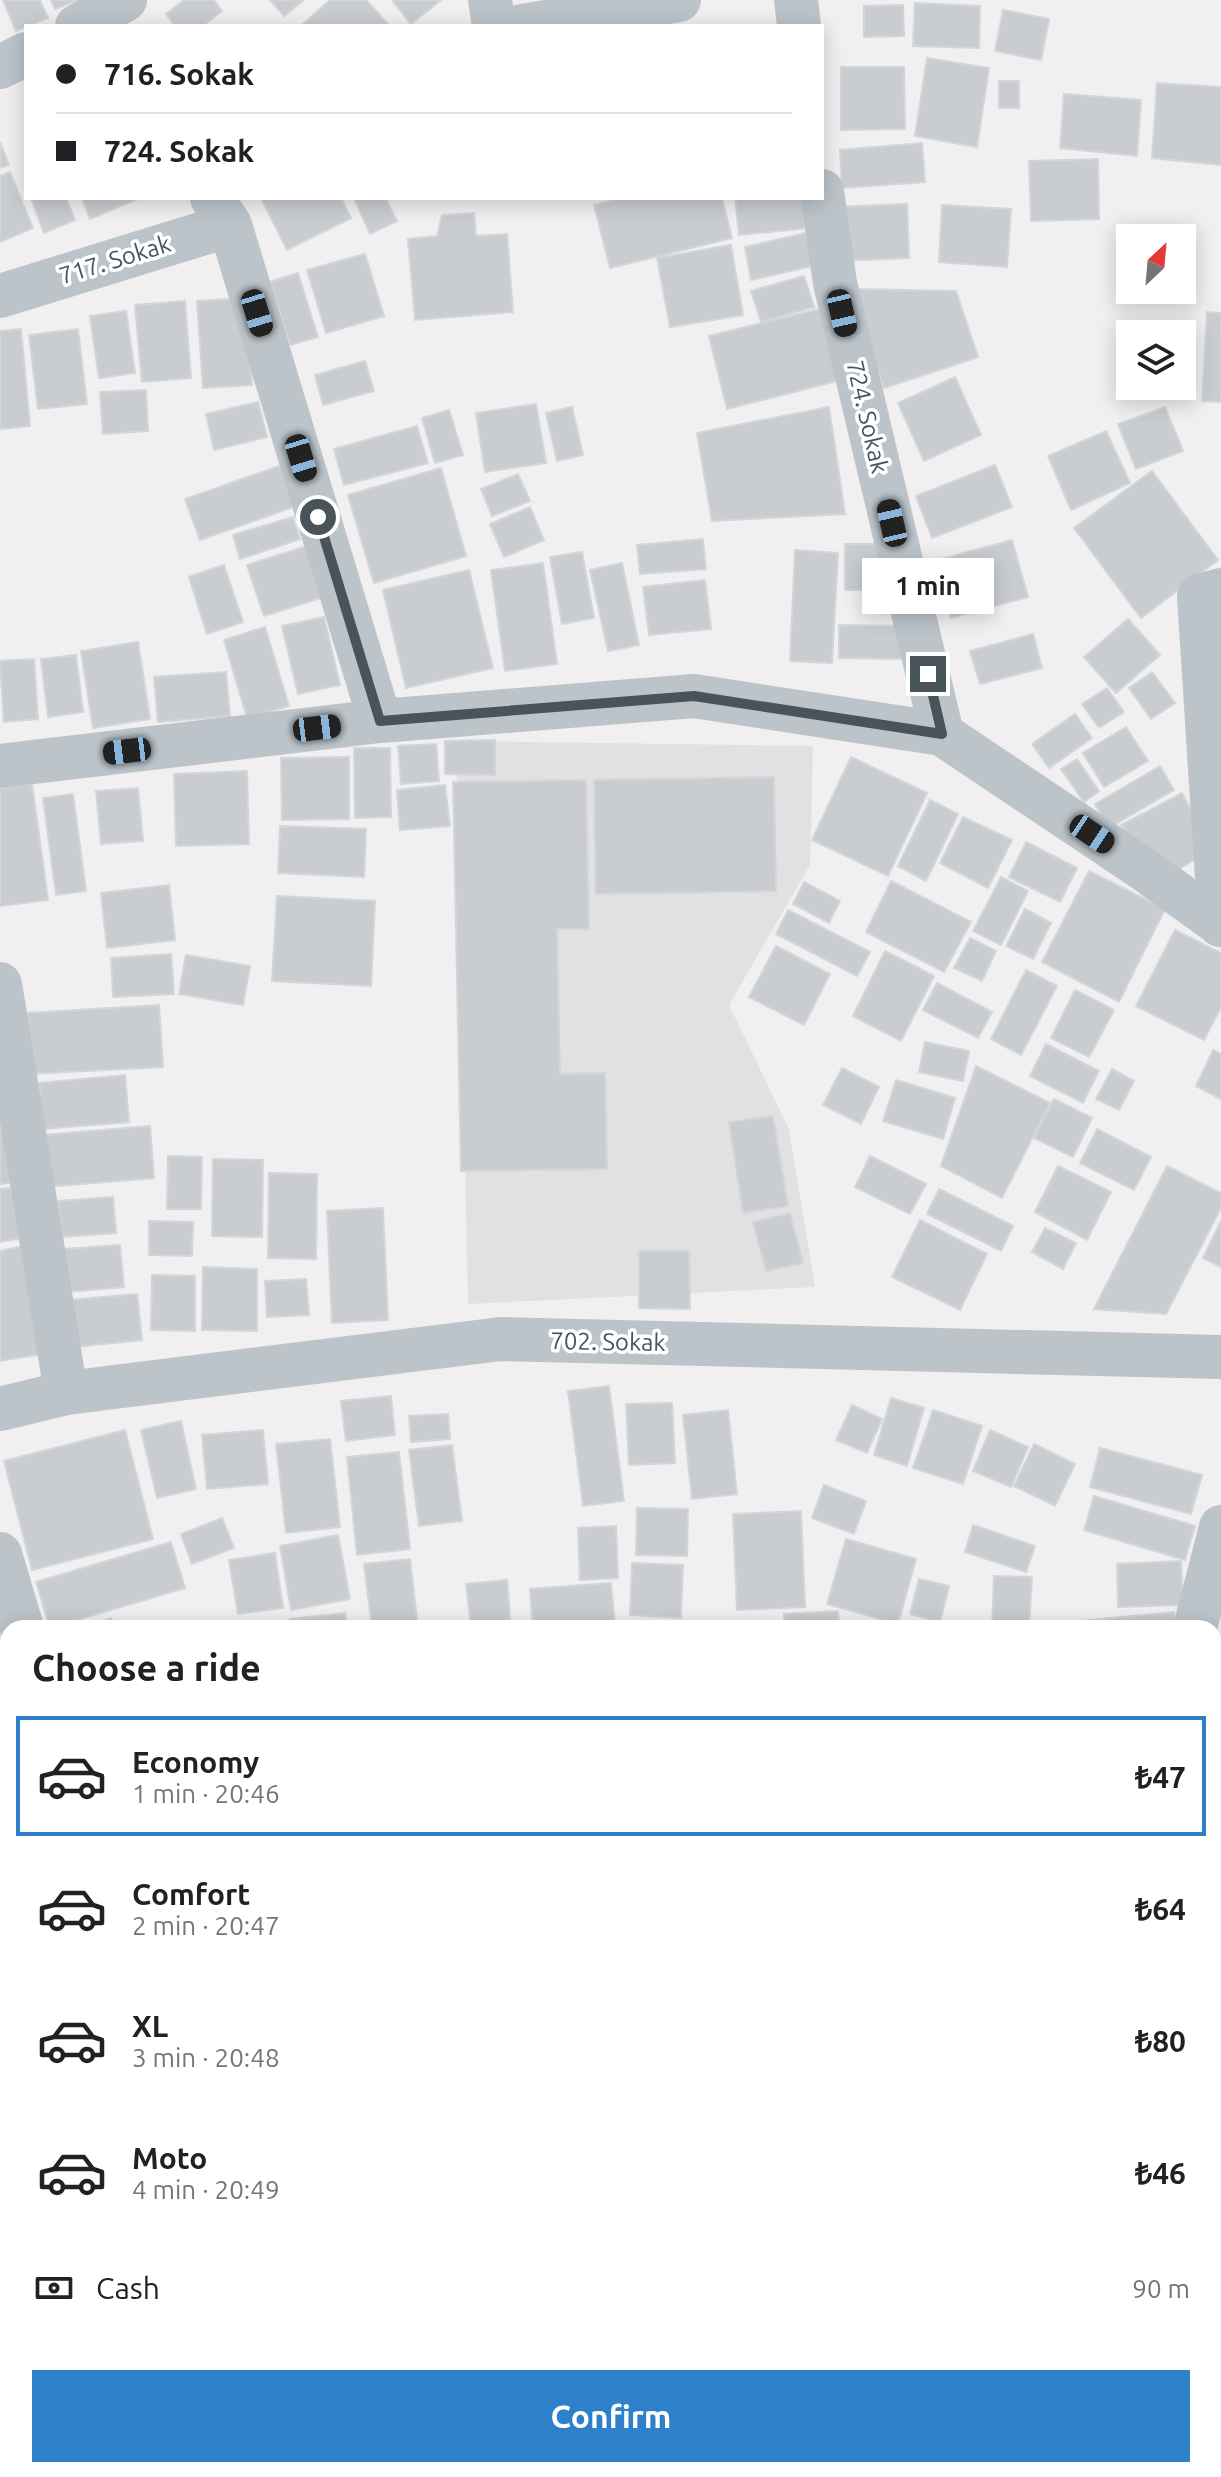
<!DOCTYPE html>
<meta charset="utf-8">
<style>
:root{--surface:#fff;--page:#f6f6f6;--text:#202124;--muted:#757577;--line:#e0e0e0;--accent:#2f80cb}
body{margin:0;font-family:Ubuntu,sans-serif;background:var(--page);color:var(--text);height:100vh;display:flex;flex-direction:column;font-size:30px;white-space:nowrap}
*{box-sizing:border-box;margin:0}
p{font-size:26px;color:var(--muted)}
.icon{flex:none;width:44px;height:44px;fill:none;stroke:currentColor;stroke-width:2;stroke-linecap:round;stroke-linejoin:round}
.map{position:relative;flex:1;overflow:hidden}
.sheet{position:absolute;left:0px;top:1620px;width:1222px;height:858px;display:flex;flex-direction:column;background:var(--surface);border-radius:24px 24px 0 0;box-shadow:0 4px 20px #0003}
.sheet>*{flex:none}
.guide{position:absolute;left:24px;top:24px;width:800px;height:176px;border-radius:0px;box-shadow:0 4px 20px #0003;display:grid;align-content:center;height:176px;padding:0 32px;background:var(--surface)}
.needle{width:52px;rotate:26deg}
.controls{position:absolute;left:1116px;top:224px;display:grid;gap:16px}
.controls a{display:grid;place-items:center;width:80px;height:80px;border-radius:0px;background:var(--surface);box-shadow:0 4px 20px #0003;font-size:40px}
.end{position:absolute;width:36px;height:36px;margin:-18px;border:10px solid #49535a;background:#fff;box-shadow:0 0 0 4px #fff}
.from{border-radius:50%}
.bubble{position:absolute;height:56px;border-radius:0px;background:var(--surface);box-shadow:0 4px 20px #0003;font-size:26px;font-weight:700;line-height:56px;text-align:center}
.car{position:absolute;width:24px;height:48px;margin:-24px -12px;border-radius:10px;box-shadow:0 0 6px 2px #0007;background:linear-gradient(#222 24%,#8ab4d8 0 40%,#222 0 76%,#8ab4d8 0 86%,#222 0)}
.guide b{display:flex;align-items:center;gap:28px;height:76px;font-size:30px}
.guide b+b{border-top:2px solid var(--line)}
.guide i{width:20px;height:20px;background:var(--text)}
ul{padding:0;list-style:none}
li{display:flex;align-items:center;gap:24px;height:120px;margin:0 16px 12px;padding:0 16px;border:4px solid transparent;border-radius:0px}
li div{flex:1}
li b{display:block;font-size:30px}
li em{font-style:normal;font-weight:700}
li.on{border-color:var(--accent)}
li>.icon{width:72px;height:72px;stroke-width:1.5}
h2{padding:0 32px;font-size:36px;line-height:96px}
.pay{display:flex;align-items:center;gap:20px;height:88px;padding:0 32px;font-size:30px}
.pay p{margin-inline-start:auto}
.primary-button{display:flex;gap:16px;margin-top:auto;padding:16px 32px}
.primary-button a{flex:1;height:92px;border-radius:0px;background:var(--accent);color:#fff;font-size:32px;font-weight:700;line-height:92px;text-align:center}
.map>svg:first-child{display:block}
</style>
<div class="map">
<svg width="1221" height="2477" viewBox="0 0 1221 2477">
<rect width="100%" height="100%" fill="#f1efef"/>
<path fill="#e2e0e0" d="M 456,741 L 813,746 L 810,865 L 729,1005 L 789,1129 L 815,1287 L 468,1304 Z"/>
<path fill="#c9ccd1" stroke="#d3d6d9" stroke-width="2" d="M 3,0 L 40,0 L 48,18 L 16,31 Z
M 51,0 L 78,0 L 55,9 Z
M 184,0 L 214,0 L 222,11 L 203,26 L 175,26 L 166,14 Z
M 270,0 L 304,0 L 284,16 Z
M 330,0 L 366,0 L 390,26 L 301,26 Z
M 392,0 L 441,0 L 411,24 Z
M 915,3 L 980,6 L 979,48 L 913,46 Z
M 903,5 L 904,36 L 864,37 L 864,6 Z
M 1003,10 L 1049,19 L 1041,60 L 995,51 Z
M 927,58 L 989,68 L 977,147 L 915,136 Z
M 841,67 L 904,67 L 905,129 L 841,130 Z
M 999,81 L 1019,81 L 1019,108 L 999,108 Z
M 1157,83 L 1221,87 L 1221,165 L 1152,158 Z
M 1064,94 L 1141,100 L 1137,156 L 1060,148 Z
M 0,142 L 9,165 L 0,168 Z
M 922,143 L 925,182 L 842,188 L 840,150 Z
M 1098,159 L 1099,219 L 1031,221 L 1029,161 Z
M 10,172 L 33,228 L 0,242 L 0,176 Z
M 31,198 L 66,198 L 75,220 L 44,233 Z
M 82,198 L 140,198 L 90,219 Z
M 261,198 L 341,198 L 351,218 L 287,250 Z
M 354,198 L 389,198 L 386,199 L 397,221 L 370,234 Z
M 622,198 L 722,198 L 732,238 L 610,268 L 594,205 Z
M 735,198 L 804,198 L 808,228 L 739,235 Z
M 907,204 L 909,258 L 838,261 L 835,207 Z
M 942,205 L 1011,209 L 1007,267 L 939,262 Z
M 474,213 L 476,236 L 507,234 L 513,312 L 415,320 L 408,239 L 437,236 L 442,215 Z
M 815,231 L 822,264 L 751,280 L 745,247 Z
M 731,245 L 743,315 L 670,327 L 657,258 Z
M 365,254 L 384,316 L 326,333 L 307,270 Z
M 298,273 L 318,337 L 290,345 L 270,282 Z
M 804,276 L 814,307 L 761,322 L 751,291 Z
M 851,289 L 956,291 L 978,357 L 884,388 Z
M 246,298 L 252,385 L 203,388 L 197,301 Z
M 185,301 L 191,378 L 142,382 L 135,305 Z
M 823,308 L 841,380 L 727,409 L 709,336 Z
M 126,311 L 135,373 L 99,378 L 90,316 Z
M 1207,312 L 1221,313 L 1221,402 L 1202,401 Z
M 21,329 L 30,426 L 0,429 L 0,331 Z
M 78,329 L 87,404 L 38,409 L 29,335 Z
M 365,361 L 374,391 L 323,405 L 315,375 Z
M 955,377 L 981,435 L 924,461 L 898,403 Z
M 146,390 L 148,431 L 103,434 L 100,392 Z
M 258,402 L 267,437 L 214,450 L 206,414 Z
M 536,404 L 546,463 L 485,472 L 476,413 Z
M 572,407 L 583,455 L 557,461 L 546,413 Z
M 829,407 L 845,514 L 712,521 L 697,433 Z
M 1165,407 L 1183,451 L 1136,469 L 1118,424 Z
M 449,410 L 463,455 L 435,463 L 422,418 Z
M 417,426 L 428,463 L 344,485 L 334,449 Z
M 1106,431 L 1130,483 L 1071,510 L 1048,456 Z
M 285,464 L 299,505 L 200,540 L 185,499 Z
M 995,465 L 1012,507 L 932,538 L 916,496 Z
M 441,468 L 466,556 L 374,583 L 348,495 Z
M 1152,471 L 1218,560 L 1141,618 L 1074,528 Z
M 518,474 L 530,501 L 492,516 L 481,489 Z
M 530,507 L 544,540 L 504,557 L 490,524 Z
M 293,517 L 300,539 L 240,559 L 233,535 Z
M 703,539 L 706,569 L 640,574 L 637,545 Z
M 1012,540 L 1028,597 L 951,618 L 935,561 Z
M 845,544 L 894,544 L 895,590 L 845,590 Z
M 307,546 L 324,597 L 264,616 L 247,565 Z
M 795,550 L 838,553 L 832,663 L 790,661 Z
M 582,552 L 594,618 L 562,624 L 550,557 Z
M 543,563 L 557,664 L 505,671 L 491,570 Z
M 622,563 L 639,645 L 608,651 L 590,570 Z
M 224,565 L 243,622 L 207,634 L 189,577 Z
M 469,570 L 493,668 L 406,688 L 383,590 Z
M 705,580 L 711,629 L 649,635 L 643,587 Z
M 324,617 L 340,685 L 298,694 L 282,626 Z
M 1128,619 L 1160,655 L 1116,693 L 1084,657 Z
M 839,625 L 904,626 L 903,659 L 839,658 Z
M 265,627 L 289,706 L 247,718 L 224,640 Z
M 1033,634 L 1042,668 L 980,684 L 970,651 Z
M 138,642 L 150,719 L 93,728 L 81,651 Z
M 76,655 L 83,712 L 48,717 L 41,659 Z
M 34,659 L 38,719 L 4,722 L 0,661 Z
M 226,672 L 230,716 L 158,722 L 154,677 Z
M 1152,672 L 1175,703 L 1151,719 L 1129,688 Z
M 1107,688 L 1124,712 L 1099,728 L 1082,704 Z
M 1075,714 L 1092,738 L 1049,768 L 1032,744 Z
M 1126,727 L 1148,761 L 1104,787 L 1083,753 Z
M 495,740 L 495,775 L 445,774 L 445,741 Z
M 436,744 L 439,781 L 401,784 L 398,746 Z
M 354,748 L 390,748 L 391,817 L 355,818 Z
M 349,757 L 349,819 L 282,820 L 281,758 Z
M 851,757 L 927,793 L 888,876 L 812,840 Z
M 1077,759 L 1099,791 L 1084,802 L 1061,769 Z
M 1160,766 L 1174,790 L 1109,828 L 1095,804 Z
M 247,771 L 249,844 L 176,846 L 174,774 Z
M 774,777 L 776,891 L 596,894 L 594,780 Z
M 586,780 L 589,929 L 557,929 L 560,1074 L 605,1073 L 607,1169 L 461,1171 L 453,782 Z
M 32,784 L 48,900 L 0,906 L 0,788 Z
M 445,785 L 450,826 L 400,830 L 397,790 Z
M 138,788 L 143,841 L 101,844 L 96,791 Z
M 1182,793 L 1212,849 L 1163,879 L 1121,825 Z
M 73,794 L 86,891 L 56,895 L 43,798 Z
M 930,800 L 958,814 L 926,881 L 898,866 Z
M 963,817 L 1012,840 L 988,888 L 940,863 Z
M 280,826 L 366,829 L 364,877 L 278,873 Z
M 1026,842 L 1077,868 L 1060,902 L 1009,877 Z
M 1089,871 L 1165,909 L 1119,1002 L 1042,962 Z
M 1001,877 L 1028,891 L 1001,945 L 973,931 Z
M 891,881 L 971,922 L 944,972 L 866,932 Z
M 804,882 L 840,901 L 829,923 L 793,904 Z
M 169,885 L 175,940 L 107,948 L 101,893 Z
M 277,896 L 375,901 L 371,986 L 272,981 Z
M 1025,909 L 1051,923 L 1033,959 L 1006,946 Z
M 788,910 L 870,952 L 857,976 L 776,934 Z
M 1175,930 L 1221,953 L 1221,1007 L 1204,1040 L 1136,1006 Z
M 970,938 L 996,951 L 982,981 L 954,968 Z
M 776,946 L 830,974 L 804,1025 L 749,997 Z
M 885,951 L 934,976 L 901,1041 L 853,1016 Z
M 171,954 L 174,994 L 113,997 L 111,958 Z
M 186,955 L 250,966 L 243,1005 L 179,994 Z
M 1026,970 L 1057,986 L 1021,1055 L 991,1039 Z
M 937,983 L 992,1012 L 978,1038 L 923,1010 Z
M 1075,990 L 1114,1010 L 1089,1057 L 1051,1038 Z
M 159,1005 L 163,1067 L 30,1074 L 27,1013 Z
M 925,1042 L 969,1051 L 963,1081 L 919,1072 Z
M 1046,1044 L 1099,1071 L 1083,1103 L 1030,1076 Z
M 1213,1050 L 1221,1054 L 1221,1099 L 1196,1086 Z
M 976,1066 L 1050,1103 L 1002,1198 L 941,1166 Z
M 842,1068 L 879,1087 L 861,1124 L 823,1105 Z
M 1112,1069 L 1134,1081 L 1119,1110 L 1096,1099 Z
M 125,1075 L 129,1122 L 43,1129 L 39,1083 Z
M 896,1080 L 955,1098 L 943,1139 L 883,1121 Z
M 1054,1099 L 1092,1118 L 1073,1157 L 1034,1138 Z
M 773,1116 L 788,1206 L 743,1213 L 729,1122 Z
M 11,1123 L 18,1182 L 0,1184 L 0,1124 Z
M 150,1126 L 154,1178 L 46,1187 L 43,1135 Z
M 1097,1129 L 1151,1157 L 1134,1190 L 1080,1163 Z
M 168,1156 L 202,1157 L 201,1209 L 167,1209 Z
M 870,1156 L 926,1184 L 910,1214 L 855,1187 Z
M 213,1159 L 263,1160 L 262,1237 L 212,1236 Z
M 1058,1166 L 1111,1192 L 1087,1240 L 1035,1212 Z
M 1167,1166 L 1221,1193 L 1221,1208 L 1166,1314 L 1094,1309 Z
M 269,1173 L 317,1174 L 316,1259 L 268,1258 Z
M 17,1187 L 25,1238 L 0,1242 L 0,1189 Z
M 939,1189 L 1013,1226 L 1001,1251 L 927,1214 Z
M 113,1197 L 116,1233 L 62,1237 L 58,1201 Z
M 383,1208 L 388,1320 L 332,1323 L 327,1211 Z
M 790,1213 L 803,1263 L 766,1271 L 753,1222 Z
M 920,1220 L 987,1254 L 960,1310 L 892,1277 Z
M 149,1221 L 193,1222 L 192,1256 L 149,1255 Z
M 1221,1221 L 1221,1267 L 1203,1258 Z
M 1045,1228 L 1076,1243 L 1063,1269 L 1032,1252 Z
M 28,1245 L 48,1353 L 0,1361 L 0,1251 Z
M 120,1245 L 124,1287 L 68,1292 L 64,1249 Z
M 639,1251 L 689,1251 L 690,1309 L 639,1308 Z
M 203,1267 L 257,1269 L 257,1331 L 202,1330 Z
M 152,1275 L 195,1276 L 195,1331 L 151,1330 Z
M 306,1279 L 309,1315 L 267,1317 L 265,1281 Z
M 137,1294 L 142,1340 L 75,1347 L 70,1300 Z
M 609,1386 L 624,1501 L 583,1506 L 568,1391 Z
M 391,1396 L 395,1435 L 346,1441 L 341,1401 Z
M 891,1398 L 924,1408 L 907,1466 L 874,1455 Z
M 672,1403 L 675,1463 L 629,1465 L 626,1404 Z
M 852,1405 L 882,1419 L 867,1453 L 836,1440 Z
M 728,1410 L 737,1494 L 692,1499 L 683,1415 Z
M 933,1410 L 982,1426 L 963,1484 L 913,1468 Z
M 448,1414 L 450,1439 L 411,1442 L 409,1416 Z
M 181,1421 L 196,1489 L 157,1498 L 141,1430 Z
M 125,1430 L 153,1539 L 32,1570 L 4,1461 Z
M 263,1430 L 268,1484 L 207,1489 L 202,1435 Z
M 990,1430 L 1028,1447 L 1011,1487 L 973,1471 Z
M 330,1439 L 340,1527 L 286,1533 L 276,1444 Z
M 1034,1444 L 1075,1464 L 1055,1506 L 1014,1486 Z
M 452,1445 L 462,1521 L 419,1526 L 409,1450 Z
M 1100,1448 L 1202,1475 L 1191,1514 L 1090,1487 Z
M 399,1452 L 410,1549 L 357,1555 L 347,1457 Z
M 824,1485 L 866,1501 L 854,1534 L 812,1518 Z
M 1094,1496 L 1195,1526 L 1185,1560 L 1084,1530 Z
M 637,1508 L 688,1509 L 687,1556 L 636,1555 Z
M 801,1511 L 805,1607 L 737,1610 L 733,1514 Z
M 222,1518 L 234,1548 L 192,1564 L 181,1534 Z
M 973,1525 L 1035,1546 L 1026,1572 L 965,1552 Z
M 616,1526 L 618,1578 L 580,1580 L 578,1528 Z
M 338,1535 L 350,1599 L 291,1610 L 280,1546 Z
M 846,1539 L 916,1559 L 898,1624 L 827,1604 Z
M 171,1542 L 185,1588 L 50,1628 L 36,1582 Z
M 275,1553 L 283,1608 L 238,1614 L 229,1560 Z
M 410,1559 L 418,1628 L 372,1628 L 364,1564 Z
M 1181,1561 L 1183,1605 L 1118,1607 L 1117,1564 Z
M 632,1563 L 683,1565 L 681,1618 L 630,1615 Z
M 994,1576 L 1032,1577 L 1029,1628 L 992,1628 Z
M 919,1579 L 949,1586 L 940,1622 L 910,1614 Z
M 507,1580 L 511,1628 L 471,1628 L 466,1584 Z
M 611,1583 L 615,1626 L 533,1628 L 530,1589 Z
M 838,1611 L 839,1628 L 785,1628 L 784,1614 Z
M 1174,1612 L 1176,1628 L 1038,1628 L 1038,1625 Z
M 345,1613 L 347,1628 L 291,1628 L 290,1619 Z
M 111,1618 L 115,1628 L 87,1628 Z
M 2,1707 L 8,1720 L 8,1753 L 0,1757 Z
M 8,1766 L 8,1834 L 0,1838 L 0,1769 Z
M 1214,1864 L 1221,1866 L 1221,1943 L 1214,1942 Z
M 8,1888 L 8,1942 L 0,1945 L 0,1891 Z
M 0,2143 L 8,2150 L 8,2210 L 0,2203 Z
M 0,2228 L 8,2235 L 8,2289 L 4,2293 L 0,2289 Z
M 8,2323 L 8,2374 L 0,2367 L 0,2332 Z
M 1214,2376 L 1219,2376 L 1221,2460 L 1214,2461 Z
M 0,2386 L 8,2393 L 8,2470 L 25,2470 L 19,2477 L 10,2477 L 0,2468 Z
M 89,2470 L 145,2470 L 153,2477 L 82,2477 Z
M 164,2470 L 209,2470 L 202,2477 L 171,2477 Z
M 273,2470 L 285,2470 L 291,2477 L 264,2477 Z
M 344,2470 L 361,2470 L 367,2477 L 335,2477 Z
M 366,2470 L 428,2470 L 421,2477 L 372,2477 Z
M 450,2470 L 468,2470 L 474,2477 L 443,2477 Z
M 490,2470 L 544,2470 L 552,2477 L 484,2477 Z
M 553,2470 L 604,2470 L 598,2477 L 560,2477 Z
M 799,2470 L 983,2470 L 983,2475 L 799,2477 Z
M 999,2470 L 1044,2470 L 1044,2472 L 999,2473 Z
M 1116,2470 L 1160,2470 L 1160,2477 L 1117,2477 Z"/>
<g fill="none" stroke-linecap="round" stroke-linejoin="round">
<path stroke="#bcc4ca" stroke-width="44" d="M 490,0 L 494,26
M 796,0 L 799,26
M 77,26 L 125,0
M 522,26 L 679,0
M 0,67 L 26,54
M 822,191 L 835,283 L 942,734
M 212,198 L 230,225 L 380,721
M 0,296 L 230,225
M 0,766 L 380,721 L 694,696 L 942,734 L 1142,868 L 1221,925
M 1220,925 L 1199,596 L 1221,590
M 0,984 L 66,1393
M 0,1554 L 22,1628
M 1195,1628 L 1221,1527
M 1214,1716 L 1221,1750
M 1214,1847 L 1221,1846
M 0,2103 L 8,2097
M 1214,2182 L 1221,2181
M 652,2470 L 660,2477
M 34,2477 L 41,2470"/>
<path stroke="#bcc4ca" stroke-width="44" d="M 0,1409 L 66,1393 L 501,1339 L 1221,1357"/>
</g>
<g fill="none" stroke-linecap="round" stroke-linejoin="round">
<path stroke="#49535a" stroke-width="10" d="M 318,517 L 380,721 L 694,696 L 942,734 L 928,674"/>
</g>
<g text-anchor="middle" stroke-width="7" stroke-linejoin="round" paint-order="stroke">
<g font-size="24" fill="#49535a" stroke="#fff">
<text transform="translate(115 260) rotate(-17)" y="8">717. Sokak</text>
<text transform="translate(867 417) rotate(77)" y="8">724. Sokak</text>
<text transform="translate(608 1342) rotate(1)" y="8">702. Sokak</text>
</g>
</g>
</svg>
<div class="controls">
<a><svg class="needle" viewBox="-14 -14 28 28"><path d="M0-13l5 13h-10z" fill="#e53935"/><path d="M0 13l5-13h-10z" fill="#757577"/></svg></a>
<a><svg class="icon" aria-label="layers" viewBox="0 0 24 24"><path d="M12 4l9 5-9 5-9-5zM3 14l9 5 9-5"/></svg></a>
</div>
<i class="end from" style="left:318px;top:517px"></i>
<i class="end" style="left:928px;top:674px"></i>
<div class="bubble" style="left:862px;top:558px;width:132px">1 min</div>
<i class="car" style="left:257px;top:313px;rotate:163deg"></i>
<i class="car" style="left:842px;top:313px;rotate:167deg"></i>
<i class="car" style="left:301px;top:458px;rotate:163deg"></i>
<i class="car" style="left:892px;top:523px;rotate:347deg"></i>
<i class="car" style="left:317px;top:728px;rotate:83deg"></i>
<i class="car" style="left:127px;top:751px;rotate:263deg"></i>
<i class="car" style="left:1092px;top:834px;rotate:124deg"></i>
<div class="guide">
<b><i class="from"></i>716. Sokak</b>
<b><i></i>724. Sokak</b>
</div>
<section class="sheet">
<h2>Choose a ride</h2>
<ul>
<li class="on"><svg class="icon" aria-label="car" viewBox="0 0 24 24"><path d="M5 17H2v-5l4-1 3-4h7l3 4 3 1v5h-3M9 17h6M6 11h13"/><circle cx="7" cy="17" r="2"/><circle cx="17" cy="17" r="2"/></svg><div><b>Economy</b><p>1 min · 20:46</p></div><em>₺47</em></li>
<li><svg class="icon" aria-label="car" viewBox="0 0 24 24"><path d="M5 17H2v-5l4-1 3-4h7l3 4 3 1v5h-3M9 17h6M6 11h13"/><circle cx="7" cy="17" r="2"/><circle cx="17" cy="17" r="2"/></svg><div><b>Comfort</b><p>2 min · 20:47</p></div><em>₺64</em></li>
<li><svg class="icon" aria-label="car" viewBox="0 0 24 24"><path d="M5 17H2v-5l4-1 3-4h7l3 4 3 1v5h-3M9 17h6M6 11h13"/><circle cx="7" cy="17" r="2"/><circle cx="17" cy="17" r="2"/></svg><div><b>XL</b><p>3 min · 20:48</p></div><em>₺80</em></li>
<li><svg class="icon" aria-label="car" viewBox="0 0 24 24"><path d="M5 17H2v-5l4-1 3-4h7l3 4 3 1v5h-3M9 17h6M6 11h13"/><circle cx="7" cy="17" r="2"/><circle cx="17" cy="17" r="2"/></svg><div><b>Moto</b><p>4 min · 20:49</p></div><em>₺46</em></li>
</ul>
<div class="pay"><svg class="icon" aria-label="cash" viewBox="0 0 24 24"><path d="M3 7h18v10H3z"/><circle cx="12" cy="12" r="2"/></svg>Cash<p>90 m</p></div>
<div class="primary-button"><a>Confirm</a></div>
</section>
</div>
